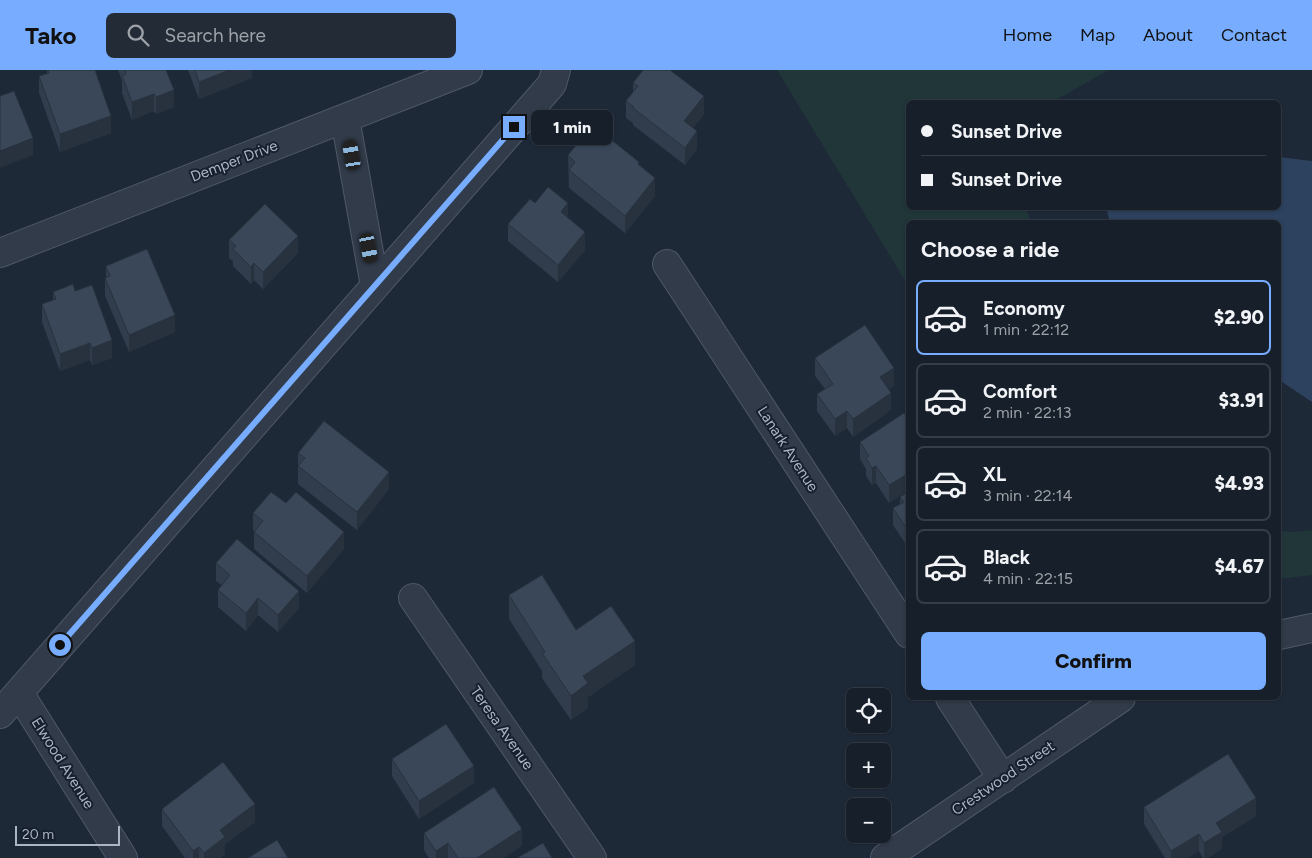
<!DOCTYPE html>
<meta charset="utf-8">
<style>
:root{--surface:#161f2a;--page:#232c36;--text:#f1f3f6;--muted:#9ea2a8;--line:#353d47;--accent:#77acff}
body{margin:0;font-family:Figtree,sans-serif;background:var(--page);color:var(--text);height:100vh;display:flex;flex-direction:column;font-size:19px;white-space:nowrap}
*{box-sizing:border-box;margin:0}
p{font-size:16px;color:var(--muted)}
.icon{flex:none;width:28px;height:28px;fill:none;stroke:currentColor;stroke-width:2;stroke-linecap:round;stroke-linejoin:round}
.map{position:relative;flex:1;overflow:hidden}
.side{position:absolute;left:906px;top:150px;width:375px;height:480px;display:flex;flex-direction:column;background:var(--surface);border-radius:8px;box-shadow:0 1px 4px #0004,0 0 0 1px var(--line)}
.side>*{flex:none}
.guide{position:absolute;left:906px;top:30px;width:375px;height:110px;border-radius:8px;box-shadow:0 1px 4px #0004,0 0 0 1px var(--line);display:grid;align-content:center;height:110px;padding:0 15px;background:var(--surface)}
.fabs{position:absolute;left:846px;top:618px;display:grid;gap:10px}
.fabs a{display:grid;place-items:center;width:45px;height:45px;border-radius:8px;background:var(--surface);box-shadow:0 1px 4px #0004,0 0 0 1px var(--line);font-size:25px}
.scale{position:absolute;left:15px;bottom:12px;width:105px;box-sizing:border-box;padding-left:5px;border:2px solid #abb5c6;border-top:0;font-size:14px;line-height:18px;white-space:nowrap;color:#abb5c6;-webkit-text-stroke:4px #17202d;paint-order:stroke}
.end{position:absolute;width:22px;height:22px;margin:-11px;border:6px solid #77acff;background:#111;box-shadow:0 0 0 2px #111}
.from{border-radius:50%}
.bubble{position:absolute;height:35px;border-radius:8px;background:var(--surface);box-shadow:0 1px 4px #0004,0 0 0 1px var(--line);font-size:16px;font-weight:800;line-height:35px;text-align:center}
.car{position:absolute;width:15px;height:30px;margin:-15px -8px;border-radius:6px;box-shadow:0 0 4px 1px #0007;background:linear-gradient(#222 24%,#8ab4d8 0 40%,#222 0 76%,#8ab4d8 0 86%,#222 0)}
.guide b{display:flex;align-items:center;gap:18px;height:48px;font-size:19px}
.guide b+b{border-top:1px solid var(--line)}
.guide i{width:12px;height:12px;background:var(--text)}
ul{padding:0;list-style:none}
li{display:flex;align-items:center;gap:15px;height:75px;margin:0 10px 8px;padding:0 5px;border:2px solid var(--line);border-radius:8px}
li div{flex:1}
li b{display:block;font-size:19px}
li em{font-style:normal;font-weight:800}
li.current{border-color:var(--accent)}
li>.icon{width:45px;height:45px;stroke-width:1.5}
h2{padding:0 15px;font-size:22px;line-height:60px}
.primary-button{display:flex;gap:10px;margin-top:auto;padding:10px 15px}
.primary-button a{flex:1;height:58px;border-radius:8px;background:var(--accent);color:#111;font-size:20px;font-weight:800;line-height:58px;text-align:center}
header{display:flex;align-items:center;gap:30px;box-sizing:border-box;height:70px;padding:0 25px;background:var(--accent);color:#111}
header strong{font-size:24px}
nav{display:flex;gap:28px;margin-inline-start:auto;font-size:18px}
.search{width:350px;height:45px;background:var(--page);display:flex;align-items:center;gap:12px;box-sizing:border-box;padding:0 18px;border-radius:8px;color:var(--muted);font-size:19px}
.map>svg:first-child{display:block}
</style>
<header>
<strong>Tako</strong>
<div class="search"><svg class="icon" aria-label="search" viewBox="0 0 24 24"><circle cx="10" cy="10" r="6"/><path d="M15 15l6 6"/></svg>Search here</div>
<nav><a>Home</a><a>Map</a><a>About</a><a>Contact</a></nav>
</header>
<div class="map">
<svg width="1312" height="788" viewBox="0 0 1312 788">
<rect width="100%" height="100%" fill="#1e2938"/>
<path fill="#203639" d="M 777,0 L 1109,0 L 1052,32 L 909,32 L 909,138 L 1026,138 L 1031,152 L 909,152 L 909,217 Z
M 1279,460 L 1291,462 L 1312,460 L 1312,505 L 1279,509 Z"/>
<path fill="#2d425f" d="M 1279,87 L 1312,91 L 1312,332 L 1279,310 L 1279,152 L 1110,152 L 1106,138 L 1279,138 Z"/>
<g fill="none" stroke-linecap="round" stroke-linejoin="round">
<defs>
<path id="minor" d="M 345,48 L 375,216
M 0,183 L 468,0
M 667,194 L 909,564
M 413,528 L 592,788
M 1279,565 L 1312,558
M 19,623 L 123,788
M 950,628 L 1003,709
M 0,644 L 552,14 L 556,0
M 885,788 L 1121,628"/>
</defs>
<use href="#minor" stroke="#4f5867" stroke-width="30"/>
<use href="#minor" stroke="#313b49" stroke-width="28"/>
</g>
<path fill="#313d4d" d="M 47,0 L 95,0 L 111,63 L 60,82 L 39,23 L 39,6 L 47,4 Z
M 118,0 L 166,0 L 174,37 L 156,44 L 154,41 L 132,50 L 122,23 L 122,11 Z
M 188,0 L 252,0 L 252,8 L 199,29 Z
M 633,13 L 704,44 L 693,58 L 697,79 L 685,95 L 633,55 L 633,53 L 626,48 L 626,31 L 633,22 Z
M 597,72 L 639,95 L 655,126 L 625,163 L 569,118 L 568,85 Z
M 535,133 L 568,148 L 585,180 L 558,212 L 508,171 L 508,154 Z
M 229,170 L 298,183 L 263,219 L 254,210 L 251,214 L 233,196 L 233,191 L 229,188 Z
M 106,196 L 175,262 L 129,282 L 105,226 L 105,208 L 106,208 Z
M 75,221 L 112,288 L 92,295 L 90,290 L 60,301 L 42,252 L 42,234 L 53,230 L 53,222 Z
M 815,288 L 894,316 L 889,319 L 891,340 L 853,367 L 847,358 L 835,366 L 817,341 L 817,324 L 825,319 L 815,306 Z
M 909,350 L 909,420 L 889,433 L 876,413 L 872,415 L 866,406 L 866,399 L 860,389 L 860,372 Z
M 298,383 L 389,419 L 357,460 L 298,414 Z
M 909,421 L 909,479 L 893,455 L 893,438 L 900,434 L 900,427 Z
M 253,443 L 344,479 L 307,523 L 254,479 L 254,461 L 253,461 Z
M 216,493 L 299,538 L 278,562 L 258,545 L 246,561 L 218,537 L 218,520 L 222,515 L 216,511 Z
M 509,525 L 576,560 L 635,595 L 588,627 L 588,638 L 571,650 L 542,608 L 542,601 L 509,549 Z
M 392,689 L 474,713 L 419,749 L 392,706 Z
M 1144,737 L 1256,746 L 1222,767 L 1222,779 L 1208,788 L 1203,788 L 1199,781 L 1187,788 L 1165,788 L 1144,754 Z
M 162,739 L 255,752 L 225,774 L 225,784 L 220,788 L 185,788 L 162,756 Z
M 424,763 L 522,776 L 503,788 L 429,788 L 424,780 Z"/>
<path fill="#28323e" d="M 229,0 L 252,0 L 252,8 L 199,29 L 199,12 Z
M 174,20 L 174,37 L 156,44 L 156,27 Z
M 154,24 L 154,41 L 132,50 L 132,32 Z
M 704,26 L 704,44 L 684,69 L 684,51 Z
M 111,46 L 111,63 L 60,82 L 60,64 Z
M 697,61 L 697,79 L 685,95 L 685,78 Z
M 33,68 L 33,85 L 0,98 L 0,81 Z
M 655,108 L 655,126 L 625,163 L 625,146 Z
M 568,133 L 568,151 L 561,142 Z
M 585,162 L 585,180 L 558,212 L 558,195 Z
M 298,166 L 298,183 L 263,219 L 263,202 Z
M 254,193 L 254,210 L 251,214 L 251,197 Z
M 175,245 L 175,262 L 129,282 L 129,265 Z
M 112,270 L 112,288 L 92,295 L 92,278 Z
M 90,273 L 90,290 L 60,301 L 60,284 Z
M 894,298 L 894,316 L 880,325 L 880,307 Z
M 891,323 L 891,340 L 853,367 L 853,349 Z
M 847,341 L 847,358 L 835,366 L 835,349 Z
M 876,396 L 876,413 L 872,415 L 872,398 Z
M 389,402 L 389,419 L 357,460 L 357,442 Z
M 909,403 L 909,420 L 889,433 L 889,415 Z
M 344,462 L 344,479 L 307,523 L 307,506 Z
M 299,521 L 299,538 L 278,562 L 278,545 Z
M 258,528 L 258,545 L 246,561 L 246,543 Z
M 635,571 L 635,595 L 588,627 L 588,638 L 571,650 L 571,626 L 583,606 Z
M 474,696 L 474,713 L 419,749 L 419,731 Z
M 1256,728 L 1256,746 L 1222,767 L 1222,779 L 1208,788 L 1204,788 L 1204,773 L 1216,753 Z
M 255,734 L 255,752 L 225,774 L 225,784 L 220,788 L 204,788 L 204,783 L 220,760 Z
M 522,759 L 522,776 L 503,788 L 477,788 Z
M 1199,764 L 1199,781 L 1187,788 L 1171,788 L 1171,781 Z
M 448,773 L 448,788 L 436,788 L 436,781 Z
M 199,777 L 199,788 L 193,788 L 193,781 Z"/>
<path fill="#394759" stroke="#28323e" d="M 48,0 L 95,0 L 111,46 L 60,64 L 39,6 L 49,3 Z
M 125,0 L 166,0 L 174,20 L 156,27 L 154,24 L 132,32 L 122,6 L 126,4 Z
M 195,0 L 229,0 L 199,12 Z
M 643,0 L 670,0 L 704,26 L 684,51 L 697,61 L 685,78 L 633,38 L 634,37 L 626,31 L 638,16 L 633,13 Z
M 14,21 L 33,68 L 0,81 L 0,26 Z
M 586,63 L 597,72 L 604,64 L 639,92 L 638,94 L 655,108 L 625,146 L 569,100 L 575,92 L 568,85 Z
M 548,117 L 568,133 L 561,142 L 585,162 L 558,195 L 508,154 L 530,129 L 535,133 Z
M 265,134 L 298,166 L 263,202 L 254,193 L 251,197 L 233,179 L 236,176 L 229,170 Z
M 147,179 L 175,245 L 129,265 L 105,208 L 110,206 L 106,196 Z
M 73,214 L 75,221 L 92,215 L 112,270 L 92,278 L 90,273 L 60,284 L 42,234 L 56,229 L 53,222 Z
M 865,255 L 894,298 L 880,307 L 891,323 L 853,349 L 847,341 L 835,349 L 817,324 L 833,314 L 815,288 Z
M 904,343 L 909,350 L 909,403 L 889,415 L 876,396 L 872,398 L 866,388 L 869,386 L 860,372 Z
M 324,351 L 389,402 L 357,442 L 298,396 L 305,388 L 298,383 Z
M 909,421 L 909,462 L 893,438 L 904,432 L 900,427 Z
M 271,422 L 286,433 L 296,422 L 344,462 L 307,506 L 254,462 L 263,451 L 253,443 Z
M 237,469 L 299,521 L 278,545 L 258,528 L 246,543 L 218,520 L 230,505 L 216,493 Z
M 542,505 L 576,560 L 611,536 L 635,571 L 583,606 L 588,613 L 571,626 L 542,583 L 545,582 L 509,525 Z
M 446,654 L 474,696 L 419,731 L 392,689 Z
M 1228,684 L 1256,728 L 1216,753 L 1222,762 L 1204,773 L 1199,764 L 1171,781 L 1144,737 Z
M 223,692 L 255,734 L 220,760 L 225,767 L 204,783 L 199,777 L 193,781 L 162,739 Z
M 494,717 L 522,759 L 477,788 L 458,788 L 448,773 L 436,781 L 424,763 Z
M 277,770 L 288,788 L 248,788 Z
M 543,773 L 552,788 L 517,788 Z"/>
<g fill="none" stroke-linecap="round" stroke-linejoin="round">
<path stroke="#77acff" stroke-width="6" d="M 60,575 L 514,57"/>
</g>
<g text-anchor="middle" stroke-width="4" stroke-linejoin="round" paint-order="stroke">
<g font-size="15" fill="#abb5c6" stroke="#17202d">
<text transform="translate(234 91) rotate(-21)" y="5">Demper Drive</text>
<text transform="translate(788 379) rotate(57)" y="5">Lanark Avenue</text>
<text transform="translate(502 658) rotate(55)" y="5">Teresa Avenue</text>
<text transform="translate(63 693) rotate(58)" y="5">Elwood Avenue</text>
<text transform="translate(1003 708) rotate(-34)" y="5">Crestwood Street</text>
</g>
</g>
</svg>
<div class="fabs">
<a><svg class="icon" aria-label="locate" viewBox="0 0 24 24"><circle cx="12" cy="12" r="6"/><path d="M12 2v4M12 18v4M2 12h4M18 12h4"/></svg></a>
<a>+</a>
<a>−</a>
</div>
<div class="scale">20 m</div>
<i class="end from" style="left:60px;top:575px"></i>
<i class="end" style="left:514px;top:57px"></i>
<div class="bubble" style="left:531px;top:40px;width:82px">1 min</div>
<i class="car" style="left:352px;top:85px;rotate:350deg"></i>
<i class="car" style="left:369px;top:178px;rotate:169deg"></i>
<div class="guide">
<b><i class="from"></i>Sunset Drive</b>
<b><i></i>Sunset Drive</b>
</div>
<section class="side">
<h2>Choose a ride</h2>
<ul>
<li class="current"><svg class="icon" aria-label="car" viewBox="0 0 24 24"><path d="M5 17H2v-5l4-1 3-4h7l3 4 3 1v5h-3M9 17h6M6 11h13"/><circle cx="7" cy="17" r="2"/><circle cx="17" cy="17" r="2"/></svg><div><b>Economy</b><p>1 min · 22:12</p></div><em>$2.90</em></li>
<li><svg class="icon" aria-label="car" viewBox="0 0 24 24"><path d="M5 17H2v-5l4-1 3-4h7l3 4 3 1v5h-3M9 17h6M6 11h13"/><circle cx="7" cy="17" r="2"/><circle cx="17" cy="17" r="2"/></svg><div><b>Comfort</b><p>2 min · 22:13</p></div><em>$3.91</em></li>
<li><svg class="icon" aria-label="car" viewBox="0 0 24 24"><path d="M5 17H2v-5l4-1 3-4h7l3 4 3 1v5h-3M9 17h6M6 11h13"/><circle cx="7" cy="17" r="2"/><circle cx="17" cy="17" r="2"/></svg><div><b>XL</b><p>3 min · 22:14</p></div><em>$4.93</em></li>
<li><svg class="icon" aria-label="car" viewBox="0 0 24 24"><path d="M5 17H2v-5l4-1 3-4h7l3 4 3 1v5h-3M9 17h6M6 11h13"/><circle cx="7" cy="17" r="2"/><circle cx="17" cy="17" r="2"/></svg><div><b>Black</b><p>4 min · 22:15</p></div><em>$4.67</em></li>
</ul>
<div class="primary-button"><a>Confirm</a></div>
</section>
</div>
